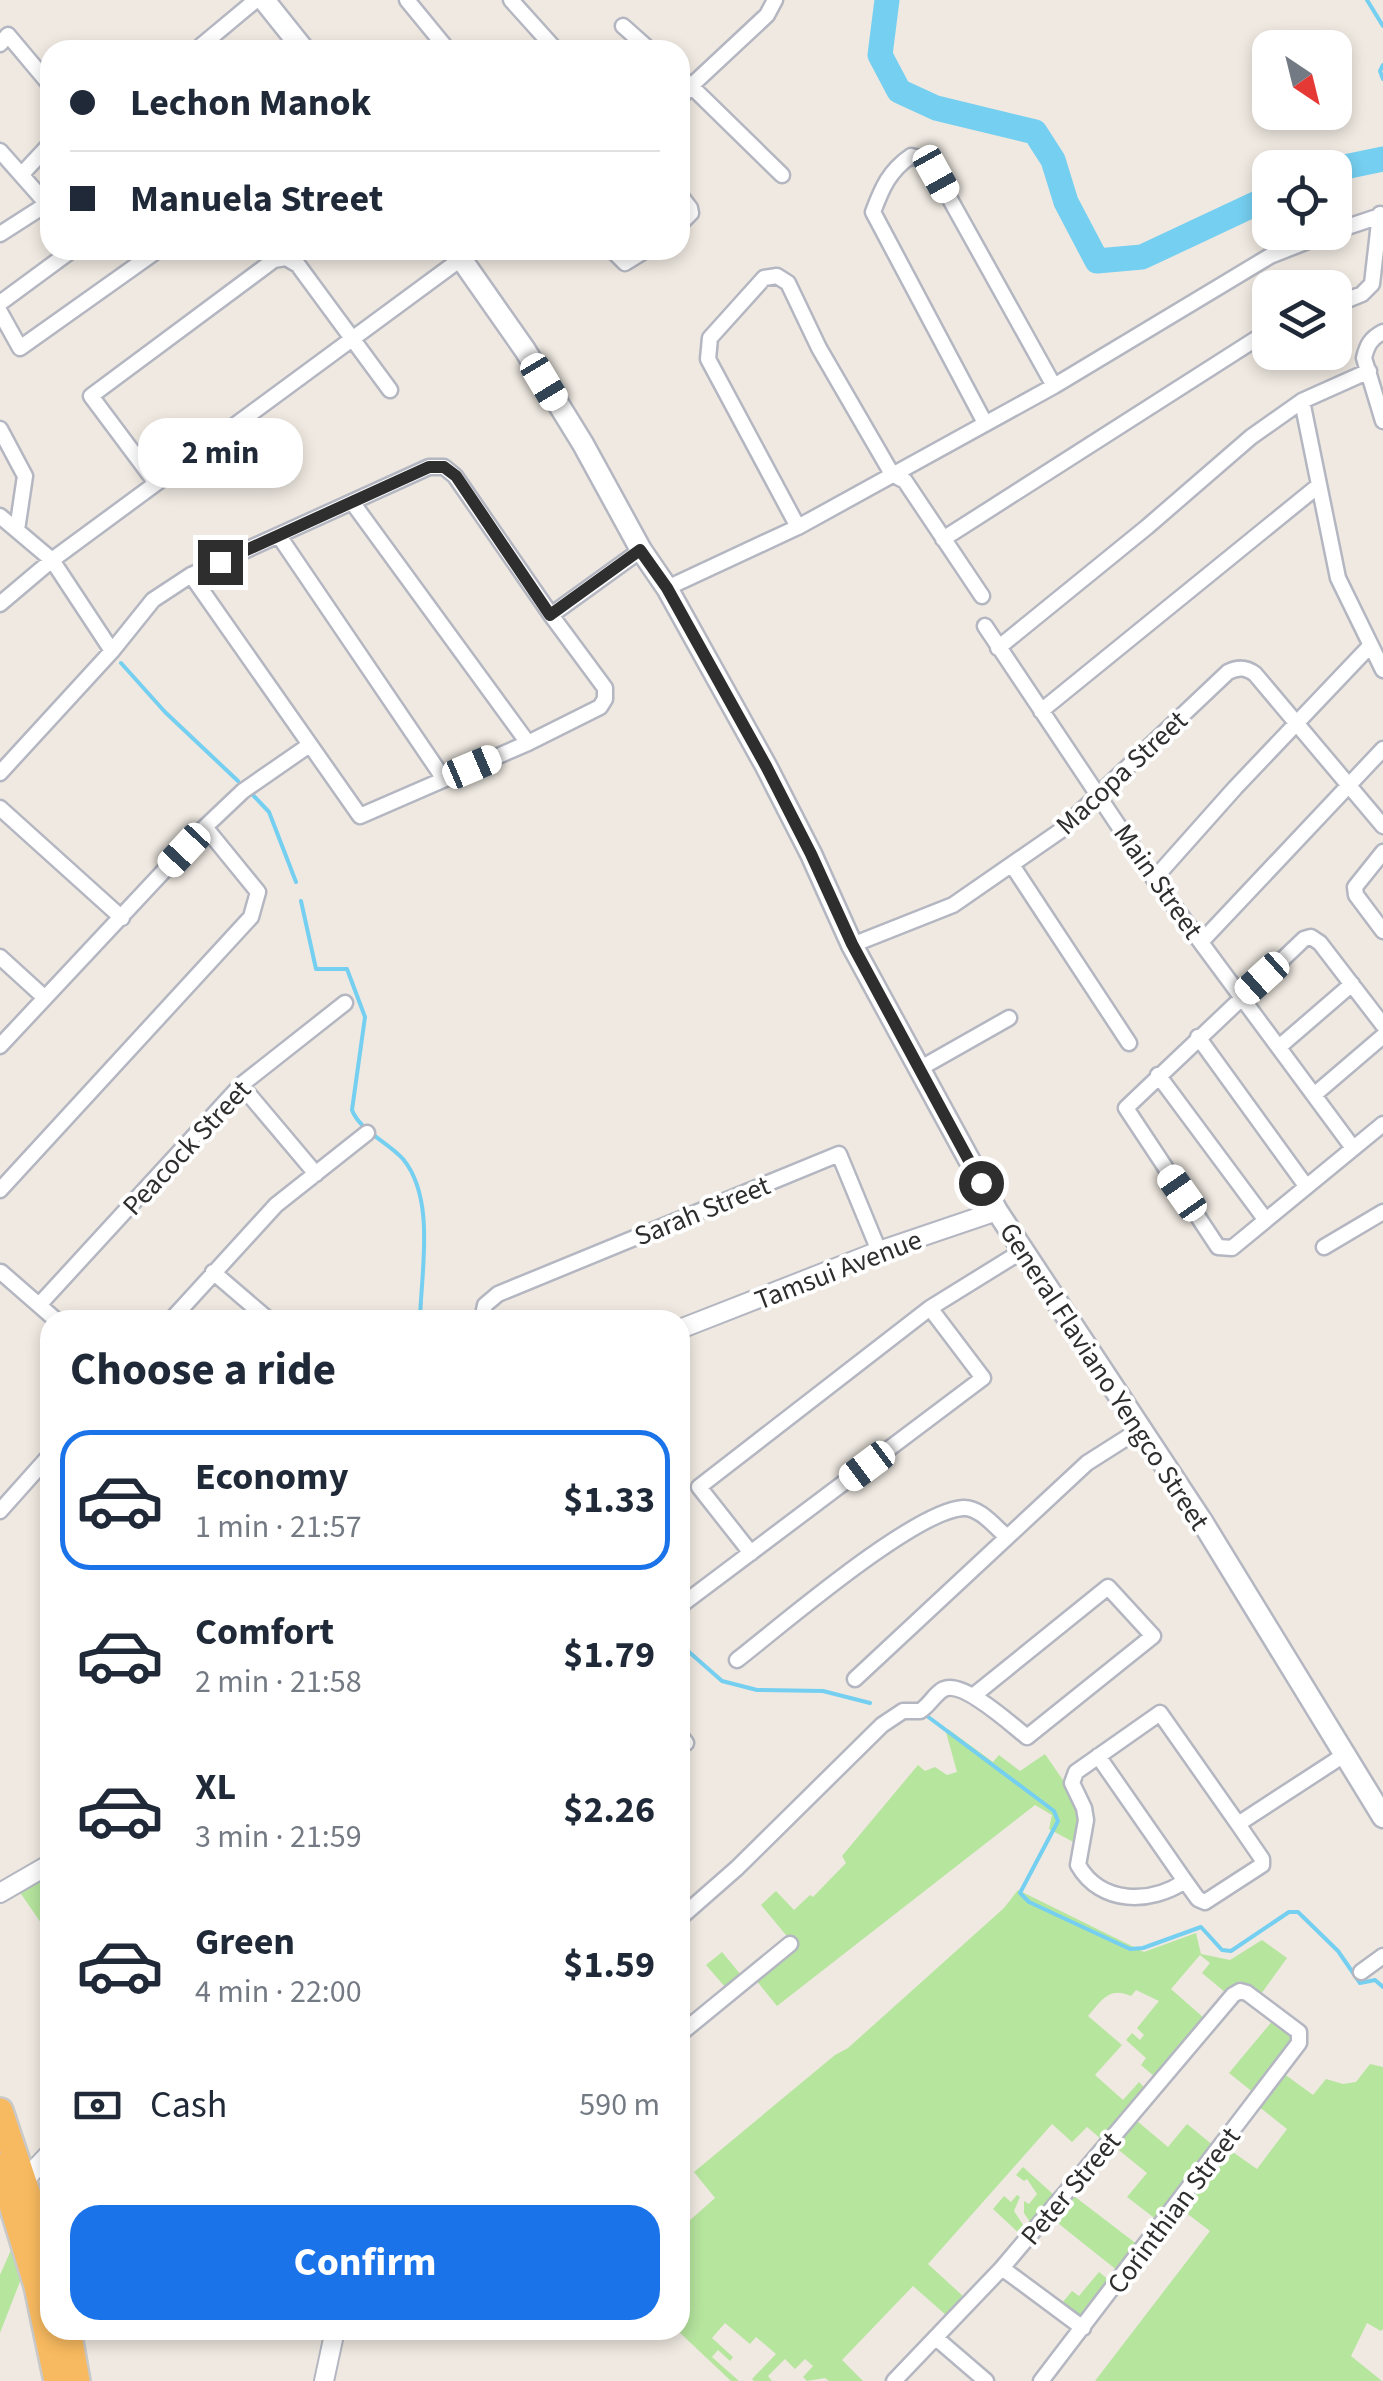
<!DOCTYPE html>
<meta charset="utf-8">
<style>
:root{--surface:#fff;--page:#f2f2f3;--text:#1f2937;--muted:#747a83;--line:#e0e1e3;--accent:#1a73e8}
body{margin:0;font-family:"Source Sans 3",sans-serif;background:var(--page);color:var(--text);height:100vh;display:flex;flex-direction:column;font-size:38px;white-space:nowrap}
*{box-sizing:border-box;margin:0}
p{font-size:32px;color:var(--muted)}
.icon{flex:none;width:55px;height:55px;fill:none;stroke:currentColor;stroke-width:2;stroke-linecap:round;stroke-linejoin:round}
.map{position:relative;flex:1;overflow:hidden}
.details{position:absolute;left:40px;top:1310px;width:650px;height:1030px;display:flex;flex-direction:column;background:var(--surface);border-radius:30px;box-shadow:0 5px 15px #0003}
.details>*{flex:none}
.banner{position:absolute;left:40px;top:40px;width:650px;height:220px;border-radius:30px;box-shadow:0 5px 15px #0003;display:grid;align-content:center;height:220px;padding:0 30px;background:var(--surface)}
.needle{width:65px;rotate:145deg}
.tools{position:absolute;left:1252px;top:30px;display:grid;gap:20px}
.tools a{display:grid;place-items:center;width:100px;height:100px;border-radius:20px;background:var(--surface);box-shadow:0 5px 15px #0003;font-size:50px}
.end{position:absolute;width:45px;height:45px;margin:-22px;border:12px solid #2e2e2e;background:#fff;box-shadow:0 0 0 5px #fff}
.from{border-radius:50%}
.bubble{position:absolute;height:70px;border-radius:30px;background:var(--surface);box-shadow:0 5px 15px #0003;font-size:32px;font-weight:700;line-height:70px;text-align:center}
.car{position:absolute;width:30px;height:60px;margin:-30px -15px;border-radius:12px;box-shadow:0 0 8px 2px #0007;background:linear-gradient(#fff 24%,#345 0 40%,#fff 0 76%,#345 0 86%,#fff 0)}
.banner b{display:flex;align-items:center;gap:35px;height:95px;font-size:38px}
.banner b+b{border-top:2px solid var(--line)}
.banner i{width:25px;height:25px;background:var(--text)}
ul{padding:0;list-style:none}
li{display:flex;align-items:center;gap:30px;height:140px;margin:0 20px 15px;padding:0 10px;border:5px solid transparent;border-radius:30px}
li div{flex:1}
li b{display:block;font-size:38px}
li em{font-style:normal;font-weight:700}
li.current{border-color:var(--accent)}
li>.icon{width:90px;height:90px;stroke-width:1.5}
h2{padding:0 30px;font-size:45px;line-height:120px}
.pay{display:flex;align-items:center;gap:25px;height:110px;padding:0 30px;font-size:38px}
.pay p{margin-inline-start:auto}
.action{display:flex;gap:20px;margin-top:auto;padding:20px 30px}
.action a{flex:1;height:115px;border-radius:30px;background:var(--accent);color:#fff;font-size:40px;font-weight:700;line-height:115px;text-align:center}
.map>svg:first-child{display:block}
</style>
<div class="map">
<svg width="1383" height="2381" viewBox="0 0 1383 2381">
<rect width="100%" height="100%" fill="#efe9e1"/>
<path fill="#b6e59e" d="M 948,1729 L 993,1762 L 999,1755 L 1020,1771 L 1045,1754 L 1078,1802 L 1083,1820 L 1079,1845 L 1049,1829 L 1052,1815 L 1035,1805 L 777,2006 L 756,1980 L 796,1947 L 761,1905 L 776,1891 L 794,1910 L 810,1895 L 813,1897 L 846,1863 L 842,1856 L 918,1765 L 925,1771 L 935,1767 L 947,1775 L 957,1772 L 946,1732 Z
M 50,1872 L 50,1936 L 19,1891 Z
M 1018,1890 L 1144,1952 L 1196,1933 L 1201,1954 L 1230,1960 L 1262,1940 L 1287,1958 L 1261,1994 L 1240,1981 L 1226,1993 L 1202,1973 L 1210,1963 L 1200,1955 L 1171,1989 L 1204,2018 L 1155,2077 L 1141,2065 L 1146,2058 L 1126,2040 L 1132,2033 L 1140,2040 L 1144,2035 L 1137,2028 L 1159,2001 L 1136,1990 L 1131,1996 C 1109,1986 1102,2000 1088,2016 L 1122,2045 L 1095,2075 L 1123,2100 L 1139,2082 L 1145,2088 L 1101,2139 L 1087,2127 L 1072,2142 L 1052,2124 L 928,2264 L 964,2297 L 947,2316 L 913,2286 L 842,2360 L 863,2381 L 829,2381 L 825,2378 L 807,2381 L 803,2377 L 813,2366 L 805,2359 L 795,2369 L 785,2359 L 768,2376 L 772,2381 L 754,2381 L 752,2379 L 776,2354 L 756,2337 L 750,2344 L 725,2323 L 712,2338 L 733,2357 L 730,2361 L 718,2350 L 712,2357 L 739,2381 L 731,2381 L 677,2330 L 680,2330 L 680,2229 L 715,2198 L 694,2172 L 835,2055 L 848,2048 L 1004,1908 Z
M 722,1952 L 741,1975 L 726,1988 L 706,1965 Z
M 1274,2019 L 1293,2033 L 1295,2040 L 1254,2093 L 1229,2073 Z
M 1370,2064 L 1383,2067 L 1383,2329 L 1381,2331 L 1367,2323 L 1351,2356 L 1382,2381 L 1095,2381 L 1210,2231 L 1181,2209 L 1227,2148 L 1257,2169 L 1287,2129 L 1258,2106 L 1283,2073 L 1313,2095 L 1326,2079 L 1343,2084 L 1356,2082 Z
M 1137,2121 L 1168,2147 L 1187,2124 L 1214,2146 L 1157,2220 L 1127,2197 L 1147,2173 L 1115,2147 Z
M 1023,2167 L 1054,2195 L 1030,2222 L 1024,2213 L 1024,2201 L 1029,2204 L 1037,2194 L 1027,2179 L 1024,2181 L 1016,2175 Z
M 1017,2195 L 1020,2197 L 1014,2211 L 1025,2228 L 1020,2234 L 993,2209 L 1004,2196 L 1011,2202 Z
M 1074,2196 L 1138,2245 L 1118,2271 L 1054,2220 Z
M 11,2250 L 21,2279 L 0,2333 L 0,2275 Z
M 1099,2272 L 1110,2281 L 1084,2315 L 1080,2316 L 1062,2303 L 1072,2291 L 1079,2296 Z"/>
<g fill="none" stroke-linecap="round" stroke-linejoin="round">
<path stroke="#75cff0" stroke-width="4" d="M 1367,0 L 1383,26
M 1383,65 L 1380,71 L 1383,79
M 121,663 L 165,712 L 238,781
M 251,793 L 269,812 L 296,882
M 301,901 L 316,969 L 347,969 L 365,1017 L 352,1110 C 360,1131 388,1142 403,1159 C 436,1199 421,1272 420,1320
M 680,1644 L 722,1681 L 757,1690 L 823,1691 L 870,1703
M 923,1713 L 1054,1811 L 1058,1821 L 1020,1893 L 1029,1902 L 1130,1949 L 1143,1948 L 1201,1927 L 1222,1950 L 1231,1951 L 1289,1912 L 1298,1912 L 1338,1951 L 1360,1983 L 1375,1980 L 1383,1987"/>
<path stroke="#75cff0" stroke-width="25" d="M 887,0 L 880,55 L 899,91 L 936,108 L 1035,132 L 1053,160 L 1066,202 L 1097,261 L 1142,257 L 1270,197
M 1335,169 L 1383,159"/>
<defs>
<path id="minor" d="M 407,0 L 448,50
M 511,0 L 556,50
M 623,26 L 650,50
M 0,44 L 8,35 L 50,85
M 196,50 L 256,0
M 680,77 L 691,86 L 767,15 L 775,0
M 680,98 L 691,86 L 782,175
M 0,151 L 47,204
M 22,174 L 50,144
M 680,195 L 690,208 L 691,213 L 680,224
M 1335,231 L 1383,215
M 0,234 L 50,202
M 612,250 L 625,263 L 646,250
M 0,303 L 72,250
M 1335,305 L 1362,294 L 1372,284 L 1380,214
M 0,312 L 20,348 L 158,250
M 1383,332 C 1371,338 1367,345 1364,358 L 1383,421
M 1302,401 L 1338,578 L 1383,670
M 985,423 L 873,212 C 882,188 889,171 911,156 L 924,159 L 936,174 L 1054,386
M 0,429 L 25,476 L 17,530
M 892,474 L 905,481 L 982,596
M 156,483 L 91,396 L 274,260 L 286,258 L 298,265 L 390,390
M 352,502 L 528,743
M 0,516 L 52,560 L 462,258
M 798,527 L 708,359 L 710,338 L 764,278 L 777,276 L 788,283 L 819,348 L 892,474
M 279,536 L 444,779
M 943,539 L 1270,330
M 667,588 L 798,527 L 1054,386 L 1270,256 L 1331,232
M 0,604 L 52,560 L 112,651
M 551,615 L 641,550
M 985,626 L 1154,879 L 1353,1148
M 998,648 L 1147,527 L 1251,437 L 1302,401 L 1369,371
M 1041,711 L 1318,486
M 0,773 L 112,651 L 153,600 L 191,575 L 429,467 L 444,467 L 455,476 L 551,615 L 605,688 L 605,699 L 600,707 L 528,743 L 360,816 L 191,575
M 0,808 L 122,918
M 205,827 L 243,791 L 308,746
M 1383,852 L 1355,887 L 1356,895 L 1383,931
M 1012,865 L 1129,1043
M 1154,879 L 1235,788 L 1369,647
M 1201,942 L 1383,749
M 852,945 L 953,905 L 1060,831 L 1228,672 C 1238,667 1246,667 1255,674 L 1383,826
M 0,957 L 45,998
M 1383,1025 L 1320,943 L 1311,937 L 1304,939 L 1126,1108 L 1218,1247 L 1232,1248 L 1383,1124
M 1198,1037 L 1306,1186
M 0,1046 L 205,827 L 258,892 L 251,917 L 0,1190
M 1279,1047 L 1352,984
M 919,1069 L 1009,1018
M 1158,1075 L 1265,1219
M 241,1085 L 316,1174
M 1314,1095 L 1383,1036
M 1324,1247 L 1383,1212
M 1,1272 L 56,1320
M 213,1272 L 269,1320
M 39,1305 L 241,1085 L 345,1003
M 171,1320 L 276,1205 L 367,1133
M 482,1320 L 485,1305 L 498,1294 L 839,1154 L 879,1251
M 0,1511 L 50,1455
M 751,1553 L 699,1487 L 930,1308 L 1022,1251
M 680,1606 L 983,1378 L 930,1308
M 737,1660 C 782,1625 914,1511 963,1508 C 980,1507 995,1527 1007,1537
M 855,1679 L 1087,1463 L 1142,1428
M 680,1735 L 686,1743
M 1098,1756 L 1185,1881 L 1198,1899 L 1205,1902 L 1262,1865 L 1262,1859 L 1238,1824
M 1185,1881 C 1151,1904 1101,1905 1078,1865 L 1086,1820 L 1084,1808 L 1072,1783 L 1076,1772 L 1160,1713 L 1238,1824 L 1344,1755
M 680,1918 L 737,1868 L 882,1725 L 903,1711 L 920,1711 C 930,1705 935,1693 944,1689 C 963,1680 1012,1725 1027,1737 L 1153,1636 L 1108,1587 L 973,1696
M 1361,1972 L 1383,1956
M 680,2034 L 790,1944
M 1002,2268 L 1083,2328
M 936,2338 L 986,2381
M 894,2381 L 1002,2268 L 1233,1995 L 1240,1991 L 1247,1993 L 1299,2032 L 1299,2043 L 1041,2381"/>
<path id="tertiary" d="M 680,1329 L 879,1251 L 997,1211
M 0,1893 L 50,1864
M 20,2185 L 50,2153
M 324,2381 L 335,2330"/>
<path id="secondary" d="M 264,0 L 304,50
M 455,250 L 525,350 L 583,444 L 641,550 L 667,588 L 766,766 L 811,854 L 852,945 L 997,1211 L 1203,1523 L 1383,1817"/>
<path id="trunk" d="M 0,2111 L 50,2261
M 0,2166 L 37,2286 L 57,2381
M 68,2330 L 77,2381"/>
</defs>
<use href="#minor" stroke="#b4b7c1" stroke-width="19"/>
<use href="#tertiary" stroke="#b4b7c1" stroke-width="22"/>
<use href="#secondary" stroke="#b4b7c1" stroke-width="25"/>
<use href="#trunk" stroke="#c9c9c9" stroke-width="30"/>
<use href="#minor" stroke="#fff" stroke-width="14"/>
<use href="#tertiary" stroke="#fff" stroke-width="18"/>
<use href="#secondary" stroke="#fff" stroke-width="20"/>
<use href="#trunk" stroke="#f8ba60" stroke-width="25"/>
</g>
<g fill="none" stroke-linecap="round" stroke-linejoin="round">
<path stroke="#2e2e2e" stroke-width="12" d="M 220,562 L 429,467 L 444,467 L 456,476 L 550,615 L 640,550 L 667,588 L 766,766 L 811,854 L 852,944 L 981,1183"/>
</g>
<g text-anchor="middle" stroke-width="8" stroke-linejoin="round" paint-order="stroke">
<g font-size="28" fill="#2e2e2e" stroke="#fff">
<text transform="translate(1121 772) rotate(-43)" y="10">Macopa Street</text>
<text transform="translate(1159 881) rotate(55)" y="10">Main Street</text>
<text transform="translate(186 1147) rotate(-47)" y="10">Peacock Street</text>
<text transform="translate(702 1210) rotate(-22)" y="10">Sarah Street</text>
<text transform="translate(838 1269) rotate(-21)" y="10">Tamsui Avenue</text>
<text transform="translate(1105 1376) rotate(57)" y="10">General Flaviano Yengco Street</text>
<text transform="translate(1070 2188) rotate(-50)" y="10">Peter Street</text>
<text transform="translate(1173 2210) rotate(-53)" y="10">Corinthian Street</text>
</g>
</g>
</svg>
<div class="tools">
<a><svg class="needle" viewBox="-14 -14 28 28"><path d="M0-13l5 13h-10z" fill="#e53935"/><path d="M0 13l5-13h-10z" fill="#747a83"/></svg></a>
<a><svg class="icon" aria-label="locate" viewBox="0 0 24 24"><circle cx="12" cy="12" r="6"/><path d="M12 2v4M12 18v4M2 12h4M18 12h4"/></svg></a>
<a><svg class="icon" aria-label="layers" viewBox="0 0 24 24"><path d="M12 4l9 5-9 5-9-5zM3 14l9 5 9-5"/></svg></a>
</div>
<i class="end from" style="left:981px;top:1183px"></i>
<i class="end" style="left:220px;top:562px"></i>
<div class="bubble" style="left:138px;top:418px;width:165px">2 min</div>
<i class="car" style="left:936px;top:174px;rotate:151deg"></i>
<i class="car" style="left:544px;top:382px;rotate:149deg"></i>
<i class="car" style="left:472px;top:767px;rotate:67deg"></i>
<i class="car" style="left:184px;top:850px;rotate:223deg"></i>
<i class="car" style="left:1262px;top:978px;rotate:228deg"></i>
<i class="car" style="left:1182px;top:1193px;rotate:325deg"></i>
<i class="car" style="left:867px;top:1466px;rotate:233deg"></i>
<div class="banner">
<b><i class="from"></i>Lechon Manok</b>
<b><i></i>Manuela Street</b>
</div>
<section class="details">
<h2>Choose a ride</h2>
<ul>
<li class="current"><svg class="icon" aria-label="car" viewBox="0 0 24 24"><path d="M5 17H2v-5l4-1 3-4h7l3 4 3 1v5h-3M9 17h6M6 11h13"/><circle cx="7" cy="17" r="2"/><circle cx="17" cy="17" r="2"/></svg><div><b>Economy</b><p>1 min · 21:57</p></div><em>$1.33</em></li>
<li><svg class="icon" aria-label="car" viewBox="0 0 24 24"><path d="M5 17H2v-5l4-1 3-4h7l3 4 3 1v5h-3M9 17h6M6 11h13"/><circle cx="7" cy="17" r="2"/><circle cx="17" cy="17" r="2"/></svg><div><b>Comfort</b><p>2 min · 21:58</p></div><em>$1.79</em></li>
<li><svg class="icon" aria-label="car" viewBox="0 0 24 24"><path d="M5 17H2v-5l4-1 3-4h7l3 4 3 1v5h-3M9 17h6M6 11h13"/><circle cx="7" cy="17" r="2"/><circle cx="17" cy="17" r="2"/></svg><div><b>XL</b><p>3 min · 21:59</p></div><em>$2.26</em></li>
<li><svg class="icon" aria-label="car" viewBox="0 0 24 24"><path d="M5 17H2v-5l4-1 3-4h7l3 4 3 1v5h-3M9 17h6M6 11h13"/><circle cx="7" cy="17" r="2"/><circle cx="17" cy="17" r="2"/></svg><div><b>Green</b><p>4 min · 22:00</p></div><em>$1.59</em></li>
</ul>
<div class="pay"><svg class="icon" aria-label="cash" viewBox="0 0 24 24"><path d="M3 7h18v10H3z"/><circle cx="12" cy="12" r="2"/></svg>Cash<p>590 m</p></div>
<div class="action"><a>Confirm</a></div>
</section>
</div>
